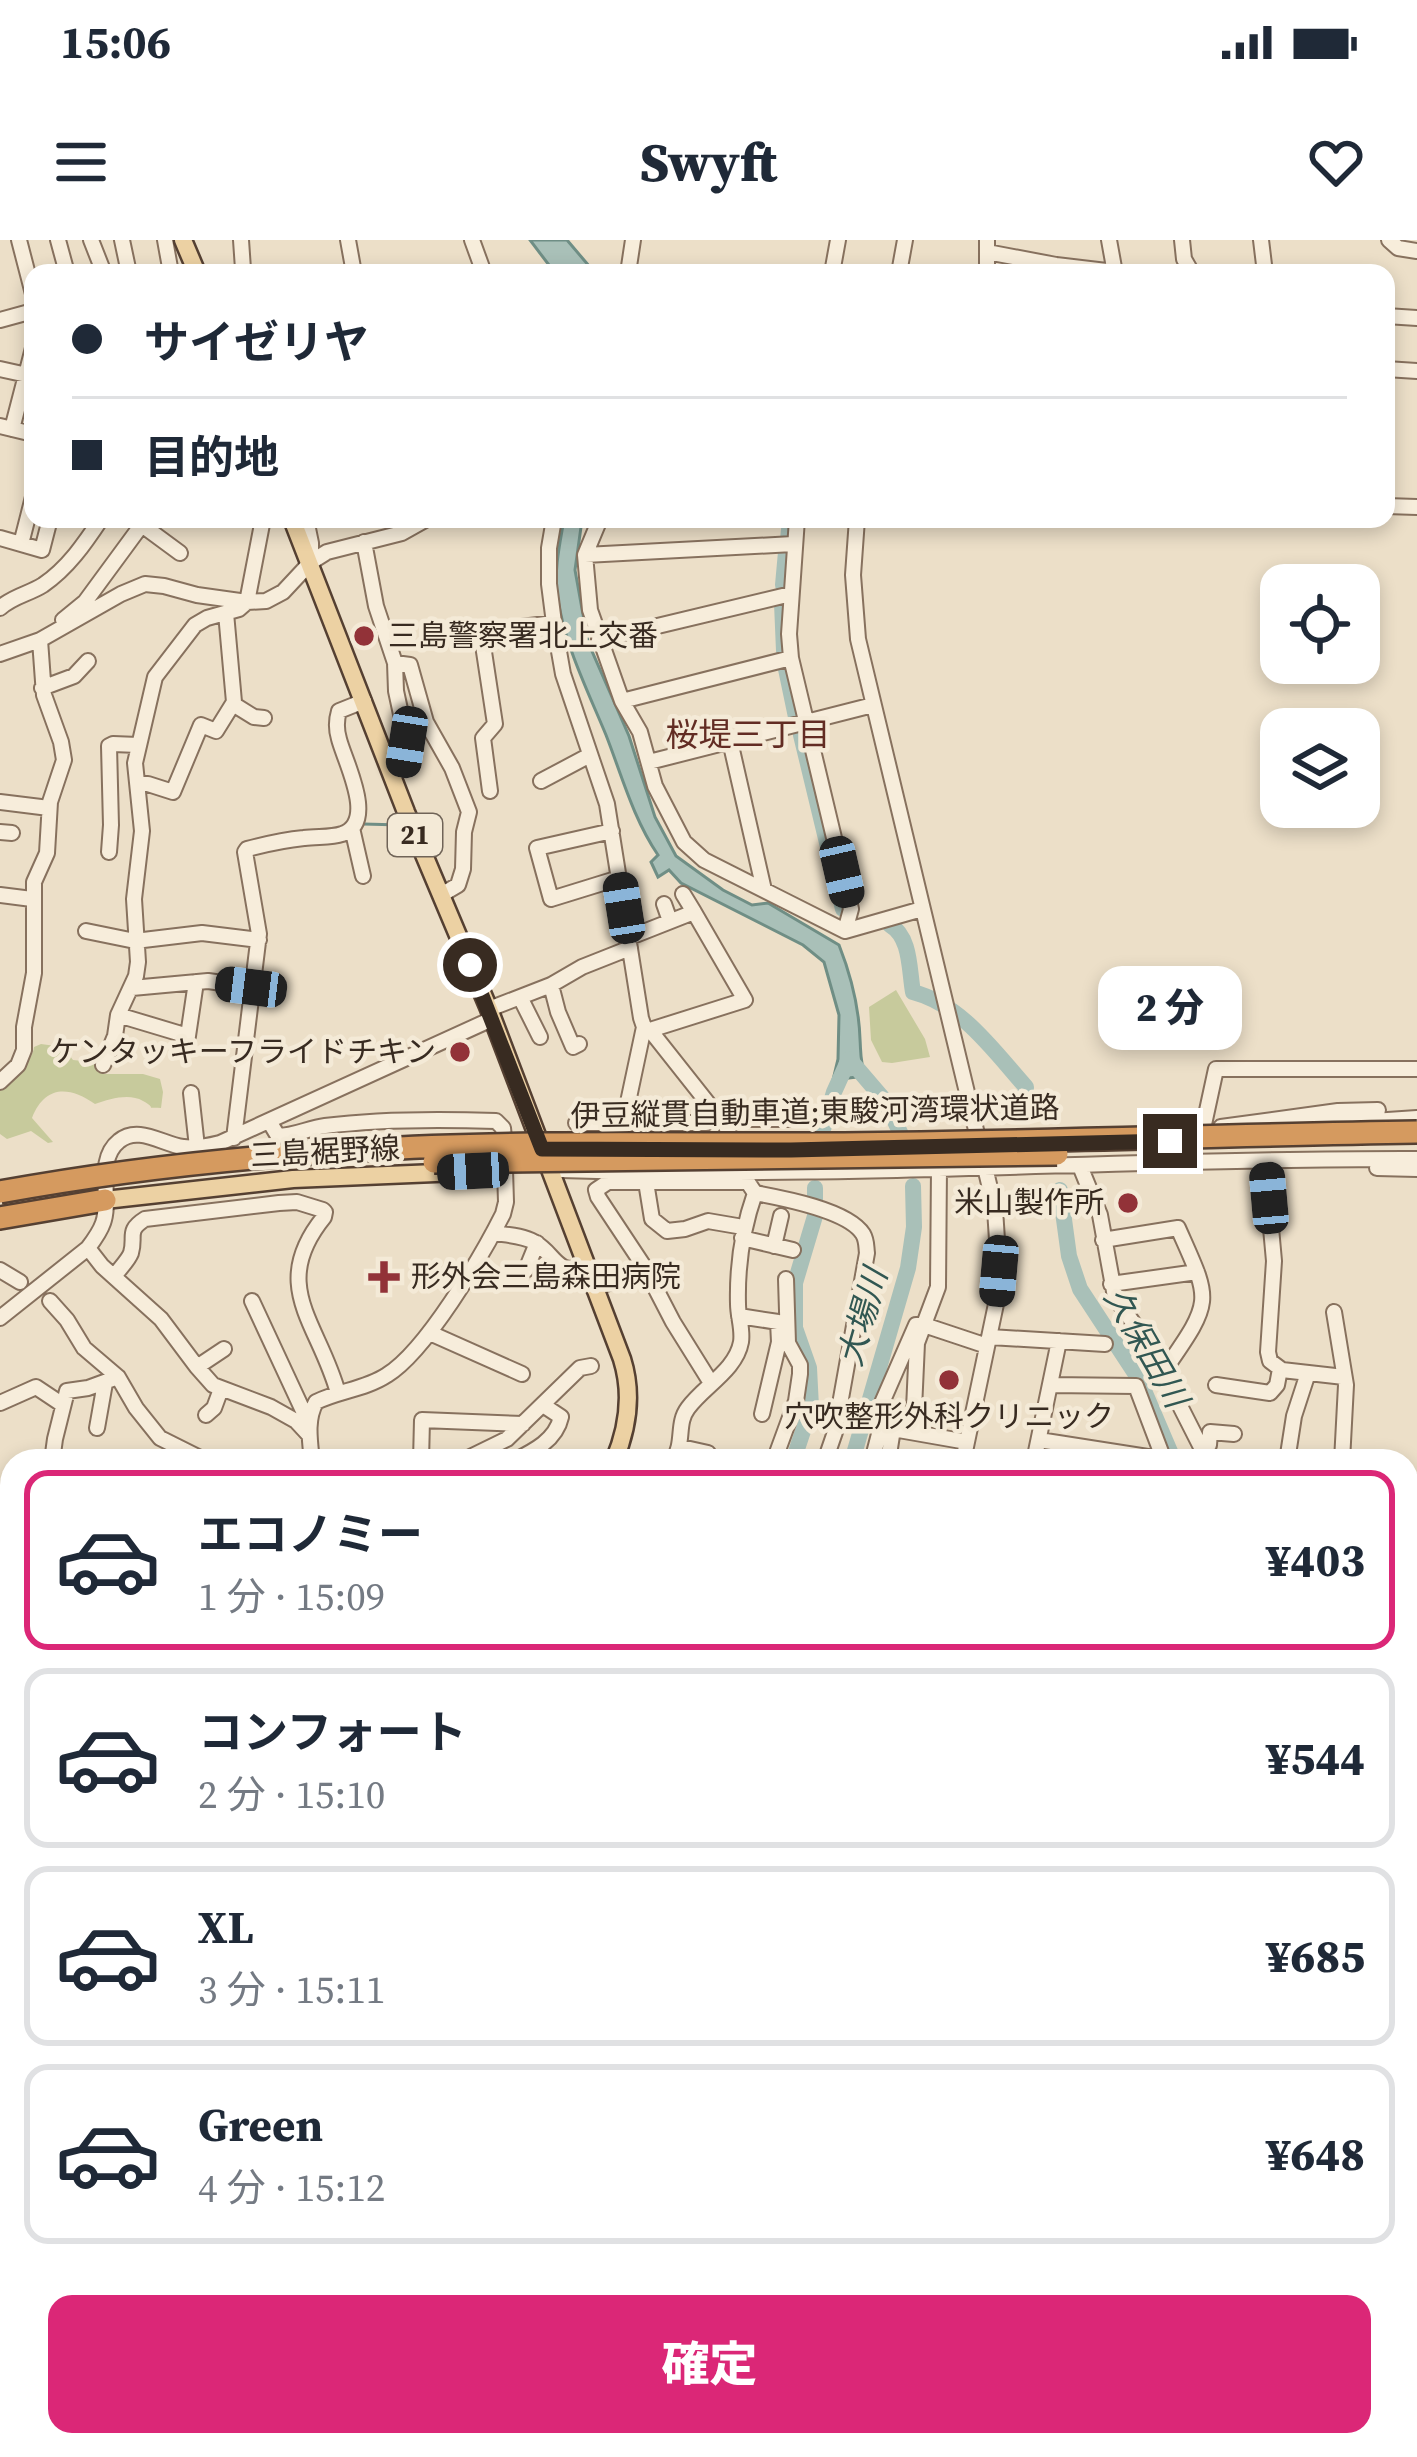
<!DOCTYPE html>
<html lang="ja">
<meta charset="utf-8">
<style>
:root{--surface:#fff;--page:#f2f2f3;--text:#1f2937;--muted:#747a83;--line:#e0e1e3;--accent:#db2777}
body{margin:0;font-family:"Source Serif 4","Noto Sans JP",serif;background:var(--page);color:var(--text);height:100vh;display:flex;flex-direction:column;font-size:45px;white-space:nowrap}
*{box-sizing:border-box;margin:0}
p{font-size:39px;color:var(--muted)}
.icon{flex:none;width:66px;height:66px;fill:none;stroke:currentColor;stroke-width:2;stroke-linecap:round;stroke-linejoin:round}
.map{position:relative;flex:1;overflow:hidden}
.side{position:absolute;left:0px;top:1209px;width:1419px;height:1008px;display:flex;flex-direction:column;background:var(--surface);border-radius:36px 36px 0 0;box-shadow:0 6px 18px #0003}
.side>*{flex:none}
.hud{position:absolute;left:24px;top:24px;width:1371px;height:264px;border-radius:24px;box-shadow:0 6px 18px #0003;display:grid;align-content:center;height:264px;padding:0 48px;background:var(--surface)}
.controls{position:absolute;left:1260px;top:324px;display:grid;gap:24px}
.controls a{display:grid;place-items:center;width:120px;height:120px;border-radius:24px;background:var(--surface);box-shadow:0 6px 18px #0003;font-size:60px}
.end{position:absolute;width:54px;height:54px;margin:-27px;border:15px solid #382b21;background:#fff;box-shadow:0 0 0 6px #fff}
.from{border-radius:50%}
.bubble{position:absolute;height:84px;border-radius:24px;background:var(--surface);box-shadow:0 6px 18px #0003;font-size:39px;font-weight:800;line-height:84px;text-align:center}
.car{position:absolute;width:36px;height:72px;margin:-36px -18px;border-radius:15px;box-shadow:0 0 9px 3px #0007;background:linear-gradient(#222 24%,#8ab4d8 0 40%,#222 0 76%,#8ab4d8 0 86%,#222 0)}
.hud b{display:flex;align-items:center;gap:42px;height:114px;font-size:45px}
.hud b+b{border-top:3px solid var(--line)}
.hud i{width:30px;height:30px;background:var(--text)}
ul{padding:21px 0 0;list-style:none}
li{display:flex;align-items:center;gap:36px;height:180px;margin:0 24px 18px;padding:0 24px;border:6px solid var(--line);border-radius:24px}
li div{flex:1}
li b{display:block;font-size:45px}
li em{font-style:normal;font-weight:800}
li.active{border-color:var(--accent)}
li>.icon{width:108px;height:108px;stroke-width:1.5}
.button{display:flex;gap:24px;margin-top:auto;padding:24px 48px}
.button a{flex:1;height:138px;border-radius:24px;background:var(--accent);color:#fff;font-size:48px;font-weight:800;line-height:138px;text-align:center}
.status{display:flex;justify-content:space-between;align-items:center;height:84px;padding:0 60px;background:var(--surface);direction:ltr}
.status svg{height:33px;fill:currentColor}
header{display:flex;justify-content:space-between;align-items:center;height:156px;padding:0 48px;background:var(--surface);font-size:54px;font-weight:800}
.map>svg:first-child{display:block}
</style>
<div class="status"><b>15:06</b><svg viewBox="0 0 49 12"><path d="M0 12V9h3v3zM5 12V6h3v6zM10 12V3h3v9zM15 12V0h3v12zM26 1h20v11H26zM47 4h2v5h-2z"/></svg></div>
<header><svg class="icon" aria-label="menu" viewBox="0 0 24 24"><path d="M4 6h16M4 12h16M4 18h16"/></svg>Swyft<svg class="icon" aria-label="heart" viewBox="0 0 24 24"><path d="M12 20l-8-8c-3-5 5-10 8-4 3-6 11-1 8 4z"/></svg></header>
<div class="map">
<svg width="1417" height="2217" viewBox="0 0 1417 2217">
<rect width="100%" height="100%" fill="#ecdfc8"/>
<path fill="#c7ca9c" d="M 896,750 L 925,799 L 930,817 L 892,823 L 882,822 L 871,800 L 869,767 Z
M 41,804 L 63,807 L 73,820 L 92,822 L 104,834 L 143,834 L 160,839 L 163,852 L 161,868 C 141,867 160,870 143,861 C 129,853 110,859 95,864 C 69,846 45,845 32,878 L 53,902 L 48,903 L 31,891 L 7,899 L 0,894 L 0,850 C 11,840 33,821 34,807 Z
M 12,1817 L 12,1853 L 0,1876 L 0,1818 Z
M 0,2114 L 12,2115 L 12,2205 L 37,2205 L 26,2217 L 0,2217 Z
M 78,2205 L 133,2205 L 128,2217 L 69,2217 Z"/>
<path fill="#bdbf9b" d="M 234,2205 L 292,2205 L 299,2213 L 236,2217 Z"/>
<path fill="#a9c0b8" stroke="#6f8e85" stroke-width="3" d="M 530,0 L 567,0 L 595,33 L 555,33 Z
M 564,279 L 587,279 L 581,287 L 575,330 L 588,402 L 629,496 L 655,577 L 676,616 L 723,650 L 752,665 L 768,663 L 839,705 C 850,733 859,768 860,799 C 861,814 860,820 865,836 L 833,840 L 838,819 L 839,775 L 824,722 L 803,705 L 681,643 L 669,630 L 658,637 L 651,622 L 658,615 C 633,578 622,536 606,495 C 587,449 564,404 557,354 C 554,329 560,303 564,279 Z"/>
<g fill="none" stroke-linecap="round" stroke-linejoin="round">
<path stroke="#6f8e85" stroke-width="3" d="M 363,584 L 401,585"/>
<path stroke="#a9c0b8" stroke-width="16" d="M 788,300 L 790,279
M 783,345 L 786,312
M 782,363 L 784,411
M 786,429 L 796,477
M 801,495 L 843,669
M 890,685 C 911,697 909,730 913,752 C 962,765 993,810 1026,847 L 1024,873
M 850,820 L 886,862 L 904,901
M 819,903 L 834,852 L 849,819
M 1060,950 L 1069,1016 L 1080,1049 L 1139,1139 L 1174,1221
M 793,1221 L 811,1167 L 809,1128 L 795,1088 L 795,1043 L 815,976 L 815,948
M 852,1221 L 908,1028 L 914,987 L 913,946
M 0,2205 L 12,2186
M 1127,2205 L 1130,2217"/>
<defs>
<path id="minor" d="M 19,0 L 33,54
M 58,0 L 67,33
M 91,0 L 104,33
M 122,0 L 129,33
M 165,0 L 171,33
M 241,0 L 243,29
M 348,0 L 354,33
M 472,0 L 484,33
M 987,0 L 987,33
M 1109,0 L 1115,33
M 1182,0 L 1184,19 L 1192,33
M 1261,0 L 1265,33
M 1389,0 L 1398,8 L 1417,11
M 987,12 L 1056,25 L 1115,32
M 628,33 L 633,0
M 832,33 L 838,0
M 899,33 L 905,0
M 1386,76 L 1417,78
M 0,80 L 33,71
M 0,129 L 27,135
M 1386,129 L 1417,131
M 0,186 L 33,194
M 12,189 L 33,108
M 1386,266 L 1417,267
M 306,279 L 311,303 L 311,322
M 554,279 L 549,308 L 549,344 L 554,383 L 563,434 L 607,564 L 641,778 L 644,787 L 650,790 L 726,886 L 745,938 L 755,953 C 782,958 848,970 863,994 C 867,1001 866,1006 867,1013 L 835,1192 L 825,1221
M 600,279 L 585,315 L 590,370 L 622,461 L 640,492 L 655,546 L 684,602 L 704,620 L 845,691 L 922,669
M 797,279 L 789,394 L 791,418 L 851,669 L 845,691
M 857,279 L 853,335 L 858,399 L 995,969 L 999,1031 L 996,1064 L 963,1221
M 142,285 L 180,313
M 0,298 L 42,310 L 50,279
M 364,302 L 376,366 L 395,423 L 396,451 L 407,502 L 403,527 L 392,536
M 21,304 L 33,257
M 585,315 L 793,304
M 0,368 C 13,356 29,354 43,345 C 68,328 85,303 101,279
M 63,380 L 85,362 L 146,279
M 599,400 L 791,354
M 0,414 L 40,400 L 121,354 L 145,344 L 164,346 L 197,355 L 247,362 L 266,361 L 283,352 L 311,322 L 327,312 L 402,293 L 427,279
M 395,423 L 410,425 L 426,482 L 452,528 L 469,572 L 464,592 L 463,629 L 458,645 L 441,655
M 42,448 L 74,436 L 88,421
M 622,461 L 791,418
M 233,464 L 254,477 L 264,478
M 730,501 L 764,650
M 649,522 L 873,465
M 541,541 L 590,515
M 138,544 L 148,544 L 173,552 L 201,485 L 216,491 L 234,462 L 226,373
M 490,551 L 483,498 L 495,484 L 481,392 L 554,383
M 0,562 L 49,568
M 352,588 L 363,636
M 612,591 L 537,608 L 551,659 L 619,638
M 0,592 L 12,593
M 109,612 L 111,585 L 109,506 L 113,504 L 138,505
M 683,654 L 694,672
M 0,655 L 32,659
M 664,664 L 670,681
M 86,691 L 135,701 L 202,693 L 259,700
M 628,698 L 694,672 L 745,760 L 650,790
M 551,745 L 558,772 L 573,807 L 579,804
M 132,748 L 208,741 L 251,747
M 520,757 L 540,797
M 489,769 L 551,745 L 582,727 L 630,708
M 118,775 L 188,796 L 196,742
M 103,825 L 115,796 L 118,775 L 136,736 L 138,722 L 134,659 L 142,591 L 135,523 L 155,437 L 195,385 L 207,378 L 239,369 L 247,362 L 263,279
M 0,842 L 18,825 L 24,810 L 24,787 L 34,733 L 34,642 L 47,613 L 50,562 L 64,520 L 61,502 L 44,455 L 40,400
M 191,853 L 197,907
M 721,879 L 795,879
M 269,881 L 278,896 C 294,896 309,888 325,886 C 380,879 440,879 496,881 L 503,888 L 505,908
M 624,881 L 644,787
M 576,883 L 706,883
M 1314,885 L 1417,878
M 1221,887 L 1338,871 L 1378,870
M 1203,889 L 1216,829 L 1417,829
M 234,898 L 259,694 L 245,612 L 247,609 C 266,604 284,600 304,598 C 316,596 331,598 342,594 C 378,583 344,520 339,499 C 336,489 336,481 339,471 L 364,461
M 1271,923 L 1265,922 L 1274,1021 L 1268,1112 L 1270,1121 L 1282,1130 L 1344,1137
M 1080,926 L 1100,975 L 1115,1057 L 1157,1117 L 1168,1125 L 1174,1154 L 1208,1221
M 1377,928 L 1417,929
M 561,930 C 846,939 1132,918 1417,919
M 646,942 L 652,979 L 667,991 L 685,989 L 708,981 L 743,987
M 493,993 C 507,995 522,995 534,1002 C 556,1014 556,1037 585,1026
M 742,998 L 793,1010
M 1103,1000 L 1178,988 C 1210,1060 1214,1059 1168,1125
M 774,1006 L 781,976
M 88,1008 L 102,1026 L 161,1079 L 197,1127 L 213,1145 L 271,1167 L 296,1181 L 309,1195
M 0,1030 L 20,1042
M 526,1030 L 537,1003
M 114,1037 C 118,1030 128,1021 131,1013 C 136,996 126,991 145,979 L 279,963 L 297,962 L 323,970 L 325,972 L 324,977 C 268,1046 319,1083 338,1153
M 1111,1044 L 1197,1032
M 593,1048 L 629,1037 L 645,1028
M 50,1061 L 67,1080 L 84,1108 L 118,1137 L 136,1168 L 160,1198 L 206,1221
M 252,1061 L 305,1175 L 307,1184
M 1334,1072 L 1346,1145 L 1342,1221
M 739,1076 L 778,1082 L 779,1102 L 762,1174
M 0,1078 L 88,1008 C 94,1000 100,992 103,983 C 112,959 95,920 119,901 C 138,885 162,904 183,907 C 195,909 208,906 220,903 L 492,779
M 430,1093 L 522,1134
M 990,1097 L 1105,1104
M 197,1127 L 224,1109
M 711,1143 L 673,1082 L 645,1028 L 598,957 L 596,950 L 608,942 L 747,942
M 1216,1145 L 1270,1153 L 1277,1145 L 1280,1129
M 0,1163 L 36,1147 L 63,1165
M 206,1175 L 214,1168 L 221,1149
M 97,1188 L 105,1143
M 913,1191 L 917,1103 L 938,1047 L 939,928
M 1039,1200 L 1154,1218 L 1161,1212 L 1136,1146 L 1050,1145
M 681,1207 L 708,1213
M 1202,1210 L 1209,1205 L 1210,1192 L 1234,1194
M 52,1221 L 55,1199 L 67,1151 L 88,1148 L 118,1137
M 312,1221 C 310,1201 306,1180 316,1162 C 338,1151 366,1149 387,1135 C 426,1111 482,1016 503,974 L 506,962 L 505,930
M 421,1221 L 422,1180 L 523,1184
M 462,1221 L 507,1199 L 580,1128 L 591,1126
M 514,1221 C 534,1211 556,1200 561,1177 L 543,1165
M 673,1221 C 685,1201 676,1184 688,1168 C 704,1146 736,1130 741,1102 C 743,1089 738,1077 738,1064 C 737,1025 742,990 755,953
M 774,1221 L 796,1161 L 800,1134 L 800,1125 L 788,1103 L 786,1039
M 872,1221 L 879,1194 L 881,1165 L 916,1085 L 924,1085 L 987,1106
M 888,1221 L 893,1189 L 967,1202
M 1034,1221 L 1059,1101
M 1287,1221 L 1294,1176 L 1308,1133
M 0,1316 L 12,1319
M 0,1366 L 3,1366 L 12,1407
M 0,1419 L 12,1416
M 0,1469 L 12,1466
M 0,1588 L 12,1577
M 1407,1664 L 1417,1668
M 0,1700 L 12,1697
M 1407,1908 L 1417,1902
M 1407,1919 L 1417,1935
M 0,2152 L 12,2133
M 1407,2182 L 1417,2184
M 300,2205 L 310,2217
M 608,2205 L 619,2217
M 798,2205 L 798,2217
M 863,2205 L 865,2214 L 874,2217
M 896,2205 L 900,2217
M 1119,2205 L 1122,2217
M 1359,2205 L 1357,2212 L 1392,2215 L 1417,2196
M 316,2217 L 334,2205
M 724,2217 L 726,2205
M 1199,2217 L 1204,2205"/>
<path id="major" d="M 183,0 L 197,33
M 292,279 L 406,572 L 489,769 L 622,1119 C 633,1154 628,1188 614,1221
M 105,960 L 293,939 L 459,932
M 1407,1380 L 1417,1365
M 552,2205 L 552,2217
M 1155,2217 L 1159,2205"/>
<path id="highway" d="M 0,978 L 105,960"/>
</defs>
<use href="#minor" stroke="#87715e" stroke-width="18"/>
<use href="#major" stroke="#554032" stroke-width="21"/>
<use href="#highway" stroke="#554032" stroke-width="26"/>
<use href="#minor" stroke="#f7eddb" stroke-width="14"/>
<use href="#major" stroke="#ecd1a3" stroke-width="16"/>
<use href="#highway" stroke="#d59a5f" stroke-width="21"/>
<path stroke="#382b21" stroke-width="3" stroke-dasharray="21 21" stroke-linecap="butt" d="M 1407,1252 L 1417,1231
M 997,2217 L 999,2205"/>
<defs>
<path id="highway-bridge" d="M 434,922 L 1057,914
M 0,952 C 120,930 240,917 361,910 C 522,900 683,905 844,904 C 1035,902 1226,895 1417,892"/>
</defs>
<use href="#highway-bridge" stroke="#554032" stroke-width="26" stroke-linecap="butt"/>
<use href="#highway-bridge" stroke="#d59a5f" stroke-width="21"/>
</g>
<g fill="none" stroke-linecap="round" stroke-linejoin="round">
<path stroke="#382b21" stroke-width="15" d="M 470,725 L 542,909 L 791,910 L 1170,901"/>
</g>
<g fill="#923238" stroke="#f4ead7" stroke-width="4.5">
<circle cx="364" cy="396" r="12"/>
<circle cx="460" cy="812" r="12"/>
<circle cx="1128" cy="963" r="12"/>
<path d="M378 1019h12v12h12v12h-12v12h-12v-12h-12v-12h12z"/>
<circle cx="949" cy="1140" r="12"/>
</g>
<g text-anchor="middle" stroke-width="9" stroke-linejoin="round" paint-order="stroke">
<rect fill="#f4ead7" stroke="#706458" stroke-width="3" x="388" y="574" width="54" height="42" rx="9"/>
<g font-size="27" font-weight="bold" fill="#382b21">
<text x="415" y="604">21</text>
</g>
<g font-size="30" fill="#382b21" stroke="#f4ead7" text-anchor="start">
<text x="388" y="406">三島警察署北上交番</text>
<text x="436" y="822" text-anchor="end">ケンタッキーフライドチキン</text>
<text x="1104" y="973" text-anchor="end">米山製作所</text>
<text x="411" y="1047">形外会三島森田病院</text>
<text x="949" y="1187" text-anchor="middle">穴吹整形外科クリニック</text>
</g>
<g font-size="30" fill="#382b21" stroke="#f4ead7">
<text transform="translate(815 872) rotate(-1)" y="10">伊豆縦貫自動車道;東駿河湾環状道路</text>
<text transform="translate(325 912) rotate(-3)" y="10">三島裾野線</text>
</g>
<g font-size="33" fill="#622c23" stroke="#f4ead7">
<text x="748" y="506">桜堤三丁目</text>
</g>
<g font-size="33" font-style="italic" fill="#315752" stroke="#f4ead7">
<text transform="translate(862 1077) rotate(-74)" y="12">大場川</text>
<text transform="translate(1147 1107) rotate(60)" y="12">久保田川</text>
</g>
</g>
</svg>
<div class="controls">
<a><svg class="icon" aria-label="locate" viewBox="0 0 24 24"><circle cx="12" cy="12" r="6"/><path d="M12 2v4M12 18v4M2 12h4M18 12h4"/></svg></a>
<a><svg class="icon" aria-label="layers" viewBox="0 0 24 24"><path d="M12 4l9 5-9 5-9-5zM3 14l9 5 9-5"/></svg></a>
</div>
<i class="end from" style="left:470px;top:725px"></i>
<i class="end" style="left:1170px;top:901px"></i>
<div class="bubble" style="left:1098px;top:726px;width:144px">2 分</div>
<i class="car" style="left:407px;top:502px;rotate:189deg"></i>
<i class="car" style="left:842px;top:632px;rotate:167deg"></i>
<i class="car" style="left:624px;top:668px;rotate:351deg"></i>
<i class="car" style="left:251px;top:747px;rotate:277deg"></i>
<i class="car" style="left:473px;top:931px;rotate:267deg"></i>
<i class="car" style="left:1269px;top:958px;rotate:355deg"></i>
<i class="car" style="left:999px;top:1031px;rotate:185deg"></i>
<div class="hud">
<b><i class="from"></i>サイゼリヤ</b>
<b><i></i>目的地</b>
</div>
<section class="side">
<ul>
<li class="active"><svg class="icon" aria-label="car" viewBox="0 0 24 24"><path d="M5 17H2v-5l4-1 3-4h7l3 4 3 1v5h-3M9 17h6M6 11h13"/><circle cx="7" cy="17" r="2"/><circle cx="17" cy="17" r="2"/></svg><div><b>エコノミー</b><p>1 分 · 15:09</p></div><em>¥403</em></li>
<li><svg class="icon" aria-label="car" viewBox="0 0 24 24"><path d="M5 17H2v-5l4-1 3-4h7l3 4 3 1v5h-3M9 17h6M6 11h13"/><circle cx="7" cy="17" r="2"/><circle cx="17" cy="17" r="2"/></svg><div><b>コンフォート</b><p>2 分 · 15:10</p></div><em>¥544</em></li>
<li><svg class="icon" aria-label="car" viewBox="0 0 24 24"><path d="M5 17H2v-5l4-1 3-4h7l3 4 3 1v5h-3M9 17h6M6 11h13"/><circle cx="7" cy="17" r="2"/><circle cx="17" cy="17" r="2"/></svg><div><b>XL</b><p>3 分 · 15:11</p></div><em>¥685</em></li>
<li><svg class="icon" aria-label="car" viewBox="0 0 24 24"><path d="M5 17H2v-5l4-1 3-4h7l3 4 3 1v5h-3M9 17h6M6 11h13"/><circle cx="7" cy="17" r="2"/><circle cx="17" cy="17" r="2"/></svg><div><b>Green</b><p>4 分 · 15:12</p></div><em>¥648</em></li>
</ul>
<div class="button"><a>確定</a></div>
</section>
</div>
